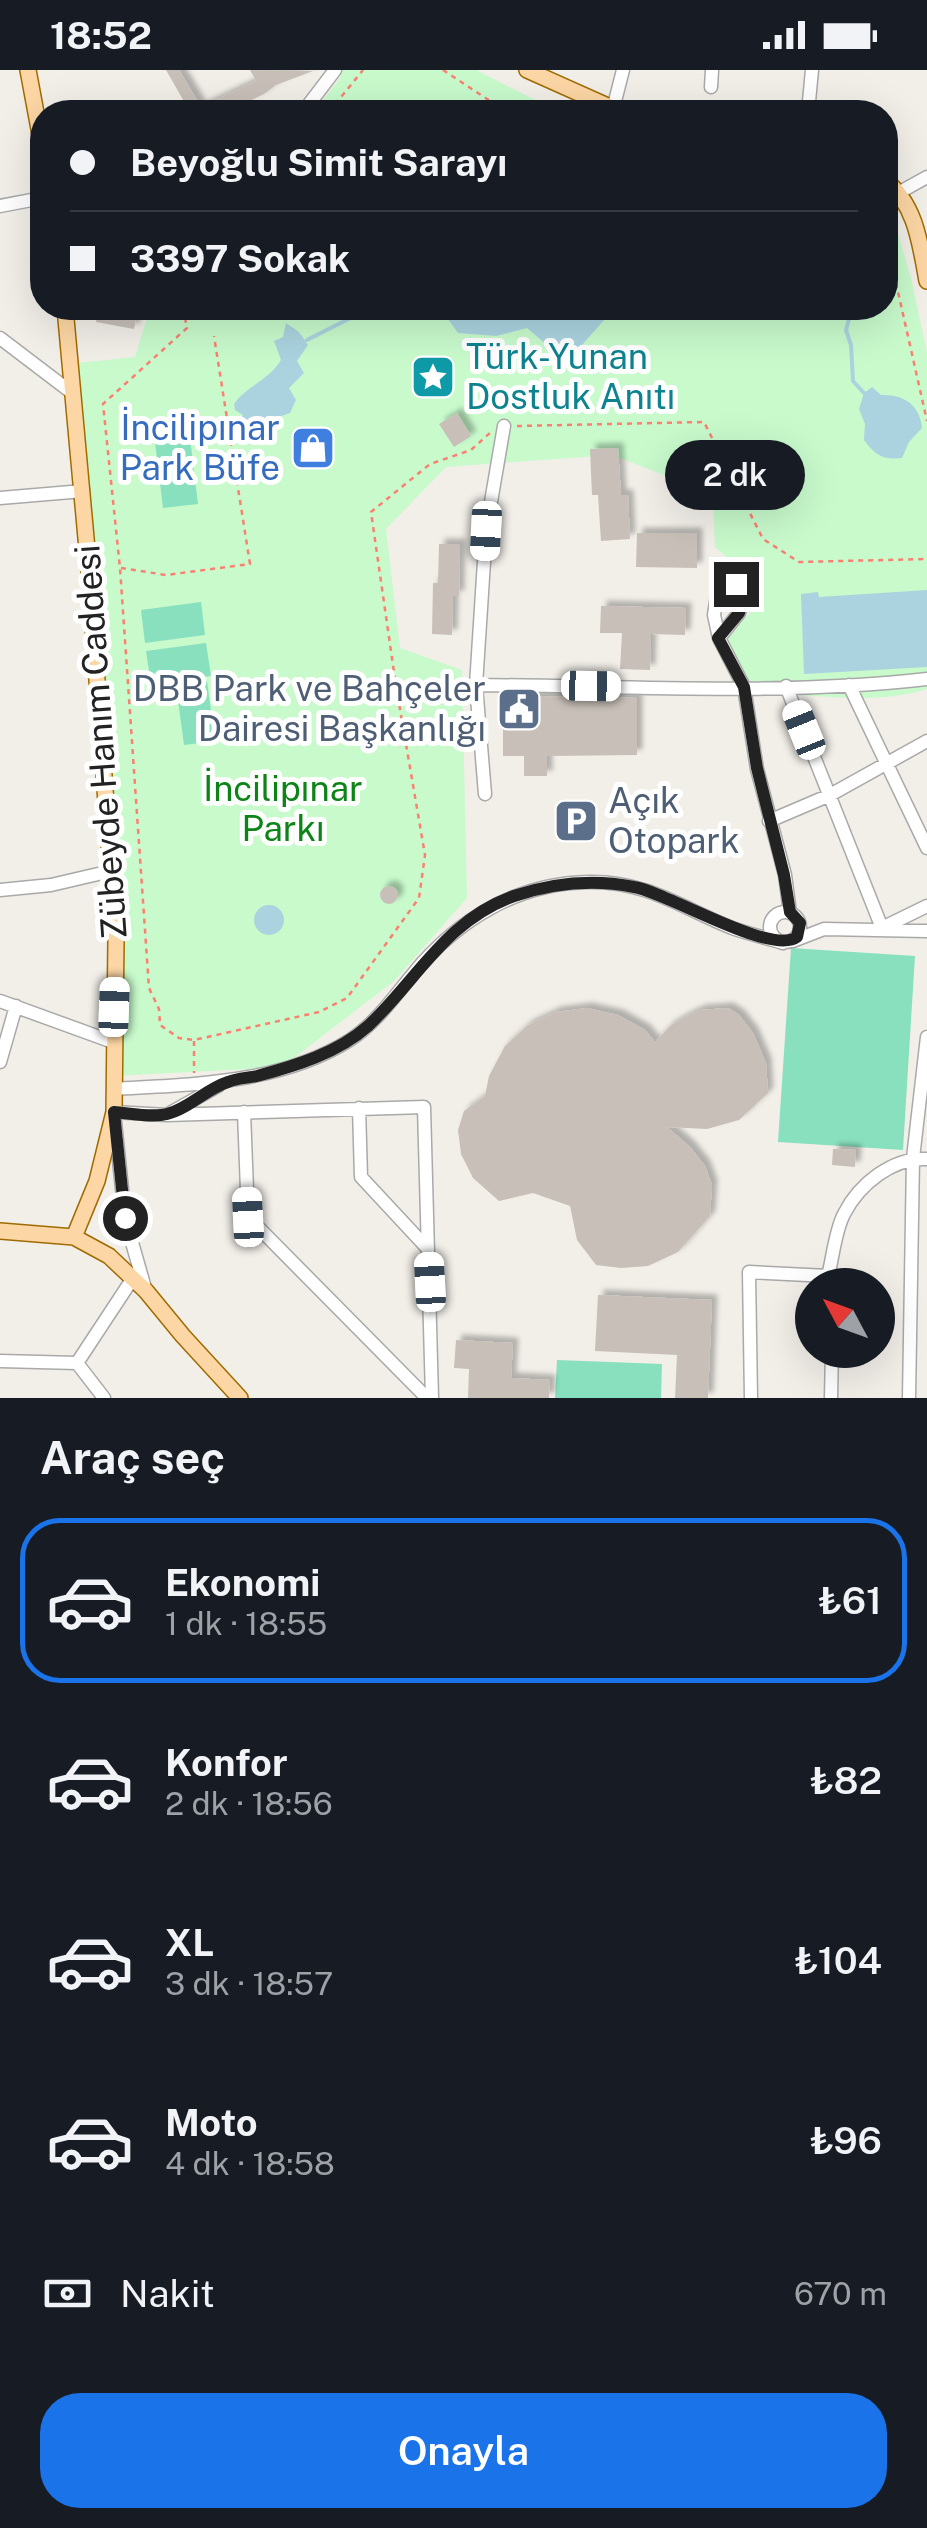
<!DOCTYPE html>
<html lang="tr">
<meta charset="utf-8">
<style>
:root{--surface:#171b24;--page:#20242c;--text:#f1f3f6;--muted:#9ea1a6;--line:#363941;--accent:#1a73e8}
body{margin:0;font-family:"Public Sans",sans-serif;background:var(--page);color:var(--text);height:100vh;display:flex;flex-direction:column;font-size:38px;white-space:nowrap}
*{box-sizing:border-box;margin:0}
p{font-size:32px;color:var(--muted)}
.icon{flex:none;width:55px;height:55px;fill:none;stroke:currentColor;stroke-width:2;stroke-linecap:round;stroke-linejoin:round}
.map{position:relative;height:1328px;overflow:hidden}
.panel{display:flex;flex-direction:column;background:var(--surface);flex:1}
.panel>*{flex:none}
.guide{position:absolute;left:30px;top:30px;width:868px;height:220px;border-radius:40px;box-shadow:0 10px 40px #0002;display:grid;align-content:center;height:220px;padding:0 40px;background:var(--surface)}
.needle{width:65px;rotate:311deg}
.buttons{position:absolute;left:795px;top:1198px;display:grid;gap:20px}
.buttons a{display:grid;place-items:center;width:100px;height:100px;border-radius:50%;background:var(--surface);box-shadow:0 10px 40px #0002;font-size:50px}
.end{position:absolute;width:45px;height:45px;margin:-22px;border:12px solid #222;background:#fff;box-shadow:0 0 0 5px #fff}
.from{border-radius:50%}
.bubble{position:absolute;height:70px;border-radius:35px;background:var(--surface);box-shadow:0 10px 40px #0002;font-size:32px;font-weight:600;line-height:70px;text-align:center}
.car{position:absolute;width:30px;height:60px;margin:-30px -15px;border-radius:12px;box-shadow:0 0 8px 2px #0007;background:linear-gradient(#fff 24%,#345 0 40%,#fff 0 76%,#345 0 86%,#fff 0)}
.guide b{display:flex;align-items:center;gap:35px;height:95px;font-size:38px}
.guide b+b{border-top:2px solid var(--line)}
.guide i{width:25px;height:25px;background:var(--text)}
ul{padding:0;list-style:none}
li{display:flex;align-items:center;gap:30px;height:165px;margin:0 20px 15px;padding:0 20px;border:5px solid transparent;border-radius:40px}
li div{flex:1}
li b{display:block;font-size:38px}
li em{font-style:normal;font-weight:600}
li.selected{border-color:var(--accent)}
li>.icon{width:90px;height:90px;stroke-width:1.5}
h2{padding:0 40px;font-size:45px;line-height:120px}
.pay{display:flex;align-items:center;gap:25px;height:110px;padding:0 40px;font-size:38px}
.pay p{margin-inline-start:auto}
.primary-button{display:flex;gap:20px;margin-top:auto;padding:20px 40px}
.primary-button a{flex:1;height:115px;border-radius:40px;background:var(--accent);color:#fff;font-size:40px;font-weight:600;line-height:115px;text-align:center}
.status{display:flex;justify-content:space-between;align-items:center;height:70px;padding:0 50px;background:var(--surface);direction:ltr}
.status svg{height:28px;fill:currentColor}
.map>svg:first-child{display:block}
</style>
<div class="status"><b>18:52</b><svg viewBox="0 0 49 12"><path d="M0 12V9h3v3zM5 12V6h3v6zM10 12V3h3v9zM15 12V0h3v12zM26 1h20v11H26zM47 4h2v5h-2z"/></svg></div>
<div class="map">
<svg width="927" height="1328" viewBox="0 0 927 1328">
<defs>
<filter id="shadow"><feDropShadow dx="5.5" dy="-5.5" stdDeviation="2.5" flood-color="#0004"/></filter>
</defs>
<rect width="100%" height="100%" fill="#f2efe9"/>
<path fill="#c8facc" d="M 342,0 L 476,0 L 559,42 L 313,42 L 339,10 Z
M 885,137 L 891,140 L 911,208 L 927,282 L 927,619 C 873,637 793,623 736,620 L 725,570 L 749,544 C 748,511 741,498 715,477 L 712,404 L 669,407 L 612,385 L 446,397 L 386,459 L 400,578 L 462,600 L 467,828 L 394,911 L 282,997 L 115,1006 L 77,293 L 135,287 L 150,238 L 885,238 Z"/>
<path fill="#88e0be" d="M 190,368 L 198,434 L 163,438 L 155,372 Z
M 201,532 L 205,565 L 145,573 L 141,540 Z
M 206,573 L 211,606 L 151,614 L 146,581 Z
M 207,611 L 215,671 L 184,675 L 176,615 Z
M 791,878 L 915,886 L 903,1080 L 778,1072 Z
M 557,1290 L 662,1294 L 661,1328 L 555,1328 Z"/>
<path fill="#aad3df" d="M 440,238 L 670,238 L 647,248 L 626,244 L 606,248 L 581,276 L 565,281 L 549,277 L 527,258 L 496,266 L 458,263 Z
M 286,253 L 299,262 L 308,275 L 297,291 L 304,303 L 289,318 L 296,330 L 290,343 L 270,350 L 241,370 L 235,367 L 232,360 L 243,345 L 235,340 L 234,334 C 247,316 269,310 281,290 L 274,271 L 283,267 Z
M 872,317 L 881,325 C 904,324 920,335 922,358 L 909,372 L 902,388 C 883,390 876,386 864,370 L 865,354 L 859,339 L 864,323 Z
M 927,520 L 927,597 L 804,604 L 801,524 L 818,522 L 819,527 Z
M254 850a15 15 0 1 1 30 0a15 15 0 1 1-30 0Z"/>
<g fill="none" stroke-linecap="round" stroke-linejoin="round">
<path stroke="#aad3df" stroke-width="4" d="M 847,238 L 849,249 L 846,260 L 851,275 L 853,311 L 864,323
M 307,270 L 366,240 L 376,238"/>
</g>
<path fill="#c7bfb8" filter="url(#shadow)" d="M 166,0 L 179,0 L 201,37 L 256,11 L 250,0 L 313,1 L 276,15 L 264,24 L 226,42 L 190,42 Z
M 98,238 L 138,238 L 134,259 L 96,252 Z
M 457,343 L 471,366 L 454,377 L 439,354 Z
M 618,378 L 621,425 L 628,425 L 630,469 L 601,471 L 598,425 L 592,425 L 590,379 Z
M 637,463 L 697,463 L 697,498 L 636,497 Z
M 439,474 L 460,474 L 459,526 L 453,526 L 452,565 L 432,564 L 433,513 L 438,513 Z
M 601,536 L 686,538 L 685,565 L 651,564 L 650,600 L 620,599 L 622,563 L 600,563 Z
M 528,626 L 637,628 L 637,685 L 547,686 L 547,706 L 524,706 L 524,686 L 503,686 L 503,628 Z
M380 825a9 9 0 1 1 18 0a9 9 0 1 1-18 0Z
M 587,938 L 618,945 L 645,960 L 655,972 L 670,956 L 689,945 L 701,940 L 728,938 L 739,945 L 753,963 L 766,993 L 768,1023 L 739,1050 L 707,1059 L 667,1057 L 690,1077 L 705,1096 L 712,1115 L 710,1146 L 678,1182 L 648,1196 L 621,1198 L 596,1195 L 577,1170 L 570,1136 L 533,1123 L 499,1131 L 473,1108 L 461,1084 L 458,1060 L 464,1041 L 485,1026 L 489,1006 L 505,976 L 528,955 L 556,942 Z
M 833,1079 L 856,1080 L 855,1097 L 832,1095 Z
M 598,1225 L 712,1230 L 708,1328 L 675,1328 L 677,1285 L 595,1281 Z
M 456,1270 L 513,1273 L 511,1308 L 550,1310 L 549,1328 L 468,1328 L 469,1299 L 454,1298 Z"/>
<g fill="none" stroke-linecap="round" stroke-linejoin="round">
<defs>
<path id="minor" d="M 711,17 L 712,0
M 613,39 L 623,0
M 303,42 L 335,0
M 808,42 L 812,0
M 900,122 L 927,107
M 0,136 L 42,128
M 0,268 L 71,322
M 0,428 L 83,421
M 719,568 L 739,543 L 743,530 L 737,515 L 726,507 L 719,513 L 714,545 L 719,568 L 744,617 L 757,699 L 785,805 L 790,843
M 476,615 L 486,461 L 504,356
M 849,615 L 927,778
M 786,616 L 882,858 L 927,836
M 485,724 L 476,615 C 626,616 778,626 927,609
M 769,751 L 830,725 L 927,671
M 0,820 L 51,815 L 111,801
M770 857a15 15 0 1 1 30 0a15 15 0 1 1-30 0Z
M 793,871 L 824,859 L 927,861
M 0,931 L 113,972
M 0,992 L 16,936
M 114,1019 C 194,1014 280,1014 350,970 C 376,953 394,927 413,904 C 457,850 517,813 589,812 C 647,811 682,838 732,858 C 749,864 767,868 783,873
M 359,1038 L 361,1107 L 428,1179
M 244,1042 L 248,1147 L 427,1328
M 170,1043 L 218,1016
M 830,1215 L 828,1206 C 833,1187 835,1161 844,1144 C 859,1114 893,1087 927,1089
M 145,1218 L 125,1148 L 114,1042 L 167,1045 L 424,1037 L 432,1328
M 0,1291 L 77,1293 L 104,1328
M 77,1293 L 133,1208
M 751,1328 L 749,1202 L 828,1206
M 831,1328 L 832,1280
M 909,1328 L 913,1088 L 927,967"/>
<path id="major" d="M 28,0 L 42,75
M 527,0 L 621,42
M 885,110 C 916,135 920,173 927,211
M 65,238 L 89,501 L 116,869 L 114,1042 L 97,1111 L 74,1167
M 0,1161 L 74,1167 L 109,1186 L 146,1221 L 183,1266 L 240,1328"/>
</defs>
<use href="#minor" stroke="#a9a9a9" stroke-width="15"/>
<use href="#major" stroke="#a06b00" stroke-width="18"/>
<path stroke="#fa8072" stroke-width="2.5" stroke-dasharray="5 5" stroke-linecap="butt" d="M 443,0 L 507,42
M 329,42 L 363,0
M 885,164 L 927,351
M 183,238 L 187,258 L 103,334 L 120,498 L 149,918 L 159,939 L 160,955 L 179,968 L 194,970 L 319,942 L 347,928 L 419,828 L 425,785 L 396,616 L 371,442 L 430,394 L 471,380 L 491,362
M 517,356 L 704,352 L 763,469 L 799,492 L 927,489
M 121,498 L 166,505 L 250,494 L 214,266
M 194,971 L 194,1003"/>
<use href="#minor" stroke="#fff" stroke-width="12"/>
<use href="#major" stroke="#fcd6a4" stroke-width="15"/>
</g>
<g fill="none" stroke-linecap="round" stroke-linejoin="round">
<path stroke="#222" stroke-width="12" d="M 125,1148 L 114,1042 C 129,1043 152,1048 167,1044 C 188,1039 206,1019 228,1012 C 237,1008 248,1008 257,1006 C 295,996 338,983 368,956 C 417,910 446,850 514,826 C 553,813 594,809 634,817 C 669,823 771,886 797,867 L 800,853 L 790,842 L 784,805 L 757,698 L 744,617 L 718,568 L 739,543 L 743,530 L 736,514"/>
</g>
<defs>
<symbol id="sight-square" viewBox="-11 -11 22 22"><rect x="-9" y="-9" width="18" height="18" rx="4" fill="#0f9aa8" stroke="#fff"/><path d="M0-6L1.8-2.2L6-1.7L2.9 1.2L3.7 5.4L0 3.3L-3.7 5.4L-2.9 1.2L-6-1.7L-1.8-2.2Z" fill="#fff"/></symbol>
<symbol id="shop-square" viewBox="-11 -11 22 22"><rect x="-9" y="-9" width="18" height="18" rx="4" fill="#3f7fe0" stroke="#fff"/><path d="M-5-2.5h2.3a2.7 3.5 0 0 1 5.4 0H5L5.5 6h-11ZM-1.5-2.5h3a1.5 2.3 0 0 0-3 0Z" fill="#fff"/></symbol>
<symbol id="civic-square" viewBox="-11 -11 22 22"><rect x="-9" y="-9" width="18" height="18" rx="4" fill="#5c6f8a" stroke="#fff"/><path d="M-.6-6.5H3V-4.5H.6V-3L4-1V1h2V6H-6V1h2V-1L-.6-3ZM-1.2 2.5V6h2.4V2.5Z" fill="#fff"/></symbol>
<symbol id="parking-square" viewBox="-11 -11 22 22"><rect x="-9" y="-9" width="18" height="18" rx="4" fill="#5c6f8a" stroke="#fff"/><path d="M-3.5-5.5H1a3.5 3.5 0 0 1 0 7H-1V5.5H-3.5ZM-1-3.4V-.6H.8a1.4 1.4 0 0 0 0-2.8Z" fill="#fff"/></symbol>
</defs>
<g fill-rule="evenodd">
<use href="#sight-square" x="408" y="282" width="50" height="50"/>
<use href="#shop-square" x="288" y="353" width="50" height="50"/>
<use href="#civic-square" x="494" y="614" width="50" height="50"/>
<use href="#parking-square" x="551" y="726" width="50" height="50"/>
</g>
<g text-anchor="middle" stroke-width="10" stroke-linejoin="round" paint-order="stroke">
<g font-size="35" fill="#0d838f" stroke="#fff" text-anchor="start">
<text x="466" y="299">Türk-Yunan<tspan x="466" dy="40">Dostluk Anıtı</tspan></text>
</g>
<g font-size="35" fill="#366cbe" stroke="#fff" text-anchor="end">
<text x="280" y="370">İncilipınar<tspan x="280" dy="40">Park Büfe</tspan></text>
</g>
<g font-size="35" fill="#4e5e75" stroke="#fff" text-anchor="end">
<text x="486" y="631">DBB Park ve Bahçeler<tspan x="486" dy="40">Dairesi Başkanlığı</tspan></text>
<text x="608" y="743" text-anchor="start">Açık<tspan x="608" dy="40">Otopark</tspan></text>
</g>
<g font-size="35" fill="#222" stroke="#fff">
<text transform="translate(101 672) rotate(-94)" y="12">Zübeyde Hanım Caddesi</text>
</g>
<g font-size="35" fill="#0c8416" stroke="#fff">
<text x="283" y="731">İncilipınar<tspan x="283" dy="40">Parkı</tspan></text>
</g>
</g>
</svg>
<div class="buttons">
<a><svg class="needle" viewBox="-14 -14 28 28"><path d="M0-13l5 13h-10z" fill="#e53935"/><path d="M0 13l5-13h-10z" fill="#9ea1a6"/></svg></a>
</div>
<i class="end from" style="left:125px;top:1148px"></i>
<i class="end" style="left:736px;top:514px"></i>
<div class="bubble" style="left:665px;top:370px;width:140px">2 dk</div>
<i class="car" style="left:486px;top:461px;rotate:183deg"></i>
<i class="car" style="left:591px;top:616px;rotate:91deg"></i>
<i class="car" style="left:804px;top:660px;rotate:338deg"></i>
<i class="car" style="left:114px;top:937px;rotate:2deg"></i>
<i class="car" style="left:248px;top:1147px;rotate:357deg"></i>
<i class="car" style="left:430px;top:1212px;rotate:357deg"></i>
<div class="guide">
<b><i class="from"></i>Beyoğlu Simit Sarayı</b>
<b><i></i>3397 Sokak</b>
</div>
</div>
<section class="panel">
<h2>Araç seç</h2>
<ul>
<li class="selected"><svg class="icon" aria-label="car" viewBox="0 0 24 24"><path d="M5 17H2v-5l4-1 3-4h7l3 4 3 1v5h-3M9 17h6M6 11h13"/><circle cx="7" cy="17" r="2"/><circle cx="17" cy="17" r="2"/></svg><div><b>Ekonomi</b><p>1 dk · 18:55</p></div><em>₺61</em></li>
<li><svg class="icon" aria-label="car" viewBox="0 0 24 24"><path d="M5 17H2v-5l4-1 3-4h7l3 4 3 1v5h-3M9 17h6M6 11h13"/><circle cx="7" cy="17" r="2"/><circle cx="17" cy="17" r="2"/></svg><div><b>Konfor</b><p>2 dk · 18:56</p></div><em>₺82</em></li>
<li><svg class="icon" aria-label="car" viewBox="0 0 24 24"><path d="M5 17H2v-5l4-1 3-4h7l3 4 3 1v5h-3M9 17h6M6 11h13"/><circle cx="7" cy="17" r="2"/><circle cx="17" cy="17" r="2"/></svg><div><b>XL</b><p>3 dk · 18:57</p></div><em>₺104</em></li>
<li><svg class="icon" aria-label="car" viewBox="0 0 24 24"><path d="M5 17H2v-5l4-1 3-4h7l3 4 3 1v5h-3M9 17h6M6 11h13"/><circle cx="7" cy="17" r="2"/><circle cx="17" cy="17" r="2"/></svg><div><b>Moto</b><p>4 dk · 18:58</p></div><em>₺96</em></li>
</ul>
<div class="pay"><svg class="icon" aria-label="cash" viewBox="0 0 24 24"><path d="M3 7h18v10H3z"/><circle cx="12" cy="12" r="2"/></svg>Nakit<p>670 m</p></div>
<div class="primary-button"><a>Onayla</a></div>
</section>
